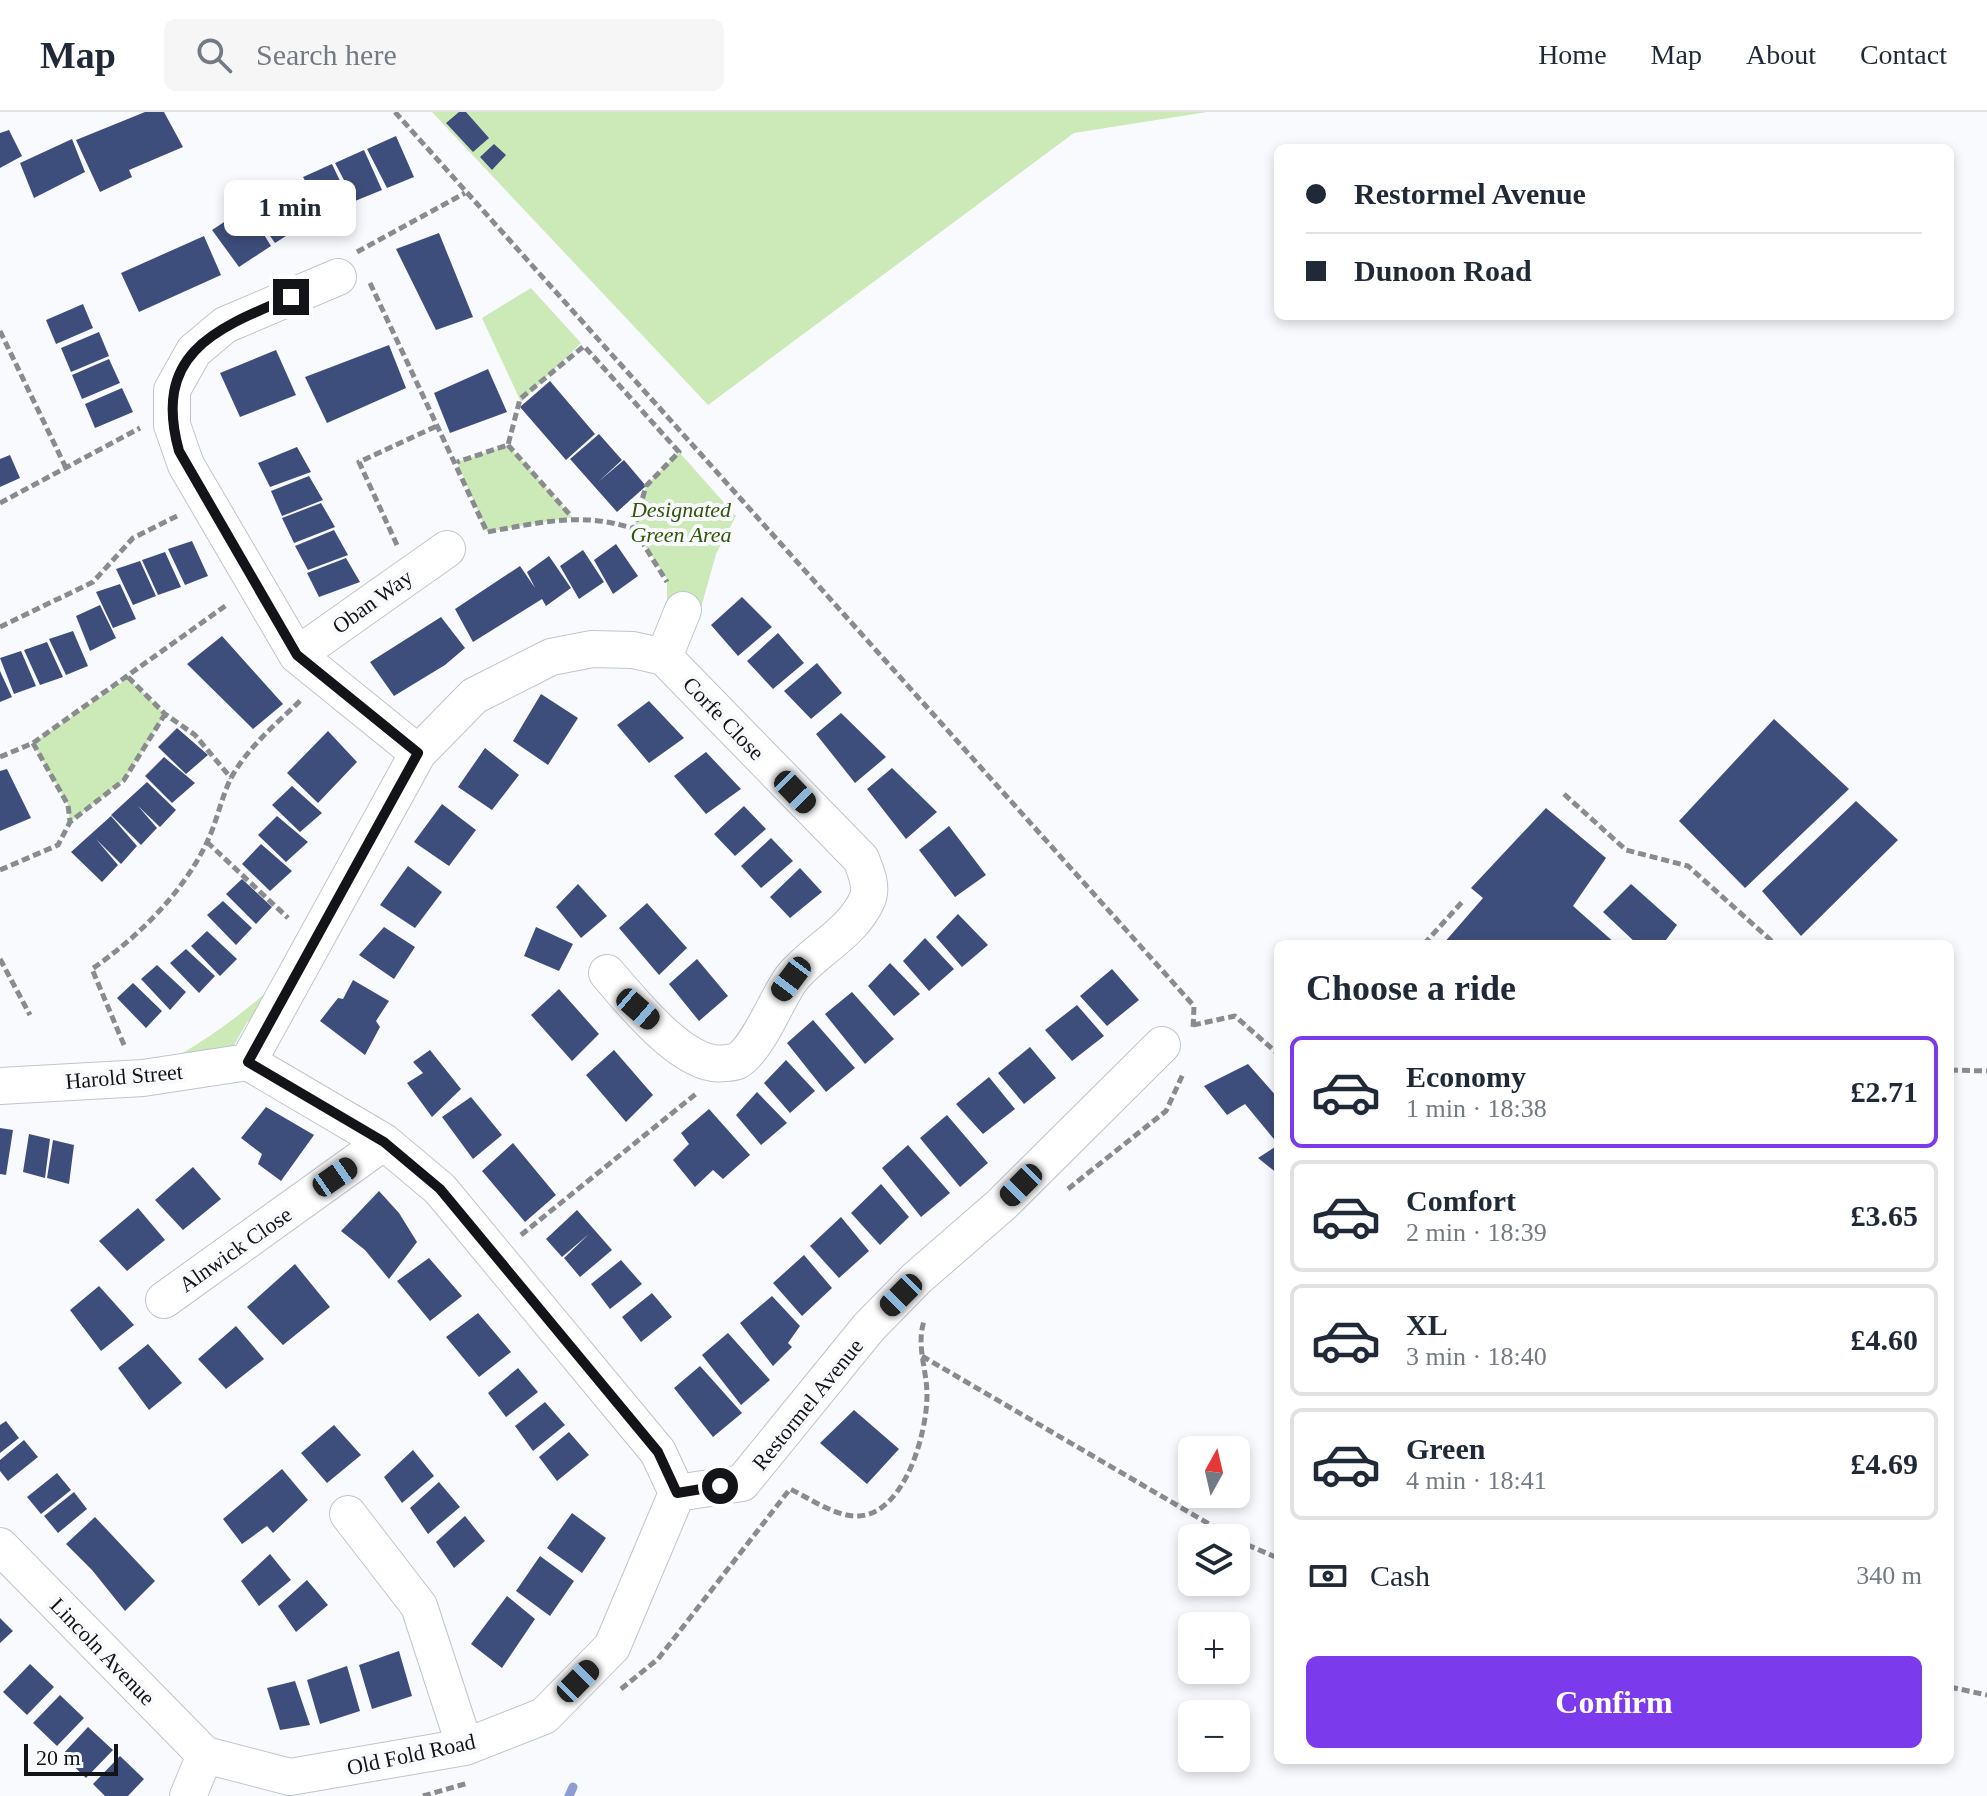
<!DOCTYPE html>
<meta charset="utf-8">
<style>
:root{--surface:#fff;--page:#f6f6f7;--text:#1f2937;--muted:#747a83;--line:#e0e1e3;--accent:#7c3aed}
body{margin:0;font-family:Georgia,serif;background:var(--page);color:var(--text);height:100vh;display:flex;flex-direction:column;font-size:30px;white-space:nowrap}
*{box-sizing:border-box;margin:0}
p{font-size:26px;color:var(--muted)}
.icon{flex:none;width:44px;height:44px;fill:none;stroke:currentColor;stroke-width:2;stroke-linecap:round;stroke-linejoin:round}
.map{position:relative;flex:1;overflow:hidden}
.details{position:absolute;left:1274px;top:828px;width:680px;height:824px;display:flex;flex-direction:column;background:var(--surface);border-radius:12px;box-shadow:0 4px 12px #0003}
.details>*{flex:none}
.hud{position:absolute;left:1274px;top:32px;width:680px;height:176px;border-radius:12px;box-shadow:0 4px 12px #0003;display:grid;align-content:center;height:176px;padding:0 32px;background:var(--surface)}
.needle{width:52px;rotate:8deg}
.buttons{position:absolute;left:1178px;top:1324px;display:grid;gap:16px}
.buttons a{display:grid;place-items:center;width:72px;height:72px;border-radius:12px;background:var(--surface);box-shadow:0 4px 12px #0003;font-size:40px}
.scale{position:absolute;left:24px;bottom:20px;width:94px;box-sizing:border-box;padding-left:8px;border:4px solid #121418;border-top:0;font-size:22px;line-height:28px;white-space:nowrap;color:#121418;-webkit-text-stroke:6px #f9fafd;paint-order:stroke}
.end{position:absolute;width:36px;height:36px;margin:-18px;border:10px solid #121418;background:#fff;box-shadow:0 0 0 4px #fff}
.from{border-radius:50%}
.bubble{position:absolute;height:56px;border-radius:12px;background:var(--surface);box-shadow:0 4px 12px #0003;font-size:26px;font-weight:700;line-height:56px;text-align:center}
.car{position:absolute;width:24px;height:48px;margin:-24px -12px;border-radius:10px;box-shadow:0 0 6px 2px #0007;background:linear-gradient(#222 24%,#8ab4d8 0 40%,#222 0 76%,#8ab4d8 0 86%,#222 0)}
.hud b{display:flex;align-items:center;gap:28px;height:76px;font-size:30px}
.hud b+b{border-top:2px solid var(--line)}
.hud i{width:20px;height:20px;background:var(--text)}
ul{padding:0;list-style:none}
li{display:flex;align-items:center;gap:24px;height:112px;margin:0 16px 12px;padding:0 16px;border:4px solid var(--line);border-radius:12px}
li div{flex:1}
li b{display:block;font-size:30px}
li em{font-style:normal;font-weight:700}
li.on{border-color:var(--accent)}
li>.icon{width:72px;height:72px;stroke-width:1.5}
h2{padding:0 32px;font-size:36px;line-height:96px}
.pay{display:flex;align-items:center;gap:20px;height:88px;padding:0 32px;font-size:30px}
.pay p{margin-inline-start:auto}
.action{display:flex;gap:16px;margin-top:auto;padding:16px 32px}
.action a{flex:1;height:92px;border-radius:12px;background:var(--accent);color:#fff;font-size:32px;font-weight:700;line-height:92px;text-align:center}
header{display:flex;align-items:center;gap:48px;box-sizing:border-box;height:112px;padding:0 40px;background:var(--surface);border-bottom:2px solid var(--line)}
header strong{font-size:38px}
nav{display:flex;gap:44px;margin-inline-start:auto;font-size:28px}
.search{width:560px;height:72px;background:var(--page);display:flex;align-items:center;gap:20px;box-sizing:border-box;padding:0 28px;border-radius:12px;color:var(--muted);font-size:30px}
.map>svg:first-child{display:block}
</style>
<header>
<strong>Map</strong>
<div class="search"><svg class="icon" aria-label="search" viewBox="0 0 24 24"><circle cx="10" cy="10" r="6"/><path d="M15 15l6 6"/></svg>Search here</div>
<nav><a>Home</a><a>Map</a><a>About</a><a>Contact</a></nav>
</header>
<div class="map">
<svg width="1987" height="1684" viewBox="0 0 1987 1684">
<rect width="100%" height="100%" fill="#f9fafd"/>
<path fill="#cceab7" d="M 432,0 L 1207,0 L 1074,21 L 708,293 Z
M 531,176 L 581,231 L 521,290 L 482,206 Z
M 508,333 L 572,405 L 487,420 L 457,350 Z
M 679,340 L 736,404 L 716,442 L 699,503 L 667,492 L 667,467 L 634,417 L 646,374 Z
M 128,566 L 165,602 L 124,668 L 70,710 L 68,693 L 33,631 Z
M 286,862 L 246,912 L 229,942 L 176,945 C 217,921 252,895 286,862 Z"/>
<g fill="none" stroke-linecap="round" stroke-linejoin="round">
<path stroke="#8a9ed1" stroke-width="9" d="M 569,1684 L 573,1675"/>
</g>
<path fill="#3e4e7c" d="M 145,0 L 164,0 L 183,35 L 129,58 L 132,65 L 100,80 L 76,28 Z
M 459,0 L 466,0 L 489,26 L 473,40 L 446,11 Z
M 9,18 L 22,44 L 0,56 L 0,21 Z
M 396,24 L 414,65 L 387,76 L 367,37 Z
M 72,27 L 85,60 L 34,86 L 20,51 Z
M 494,32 L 506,43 L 492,58 L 480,45 Z
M 364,38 L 382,78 L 355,89 L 335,51 Z
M 332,52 L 351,92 L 324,104 L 303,65 Z
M 284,71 L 308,110 L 275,131 L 249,94 Z
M 247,95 L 271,134 L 239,155 L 212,118 Z
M 439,121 L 473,205 L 436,218 L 396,137 Z
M 204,124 L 221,163 L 139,200 L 121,161 Z
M 83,192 L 93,216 L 56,232 L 46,208 Z
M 99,220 L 109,244 L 71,260 L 61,236 Z
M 389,233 L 406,276 L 327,311 L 305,265 Z
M 276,238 L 296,283 L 240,305 L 220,261 Z
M 109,247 L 120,271 L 82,287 L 72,263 Z
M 488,257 L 507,300 L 450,321 L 434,281 Z
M 550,269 L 595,322 L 566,348 L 520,295 Z
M 122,276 L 133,300 L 95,316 L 85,292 Z
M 599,322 L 622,348 L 598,370 L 624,348 L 646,374 L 617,400 L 570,347 Z
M 297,335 L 311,360 L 270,375 L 258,351 Z
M 10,343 L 20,366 L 0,375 L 0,347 Z
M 309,364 L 323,388 L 282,404 L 271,379 Z
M 321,391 L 335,415 L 294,431 L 282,406 Z
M 334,418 L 348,443 L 308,458 L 295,434 Z
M 192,429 L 208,464 L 185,473 L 168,437 Z
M 616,432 L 638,464 L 613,482 L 594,448 Z
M 583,438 L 604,470 L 579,487 L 560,454 Z
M 165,440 L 181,475 L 158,483 L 142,448 Z
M 549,444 L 571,476 L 546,494 L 542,487 L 473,530 L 455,497 L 520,454 L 535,476 L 527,460 Z
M 346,446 L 360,470 L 319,485 L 307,461 Z
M 140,449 L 156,484 L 133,493 L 116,457 Z
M 120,472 L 136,507 L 113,516 L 96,480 Z
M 742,485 L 772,515 L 738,544 L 711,513 Z
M 100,493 L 116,526 L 90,539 L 76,504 Z
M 441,505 L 465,536 L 445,553 L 394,584 L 370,550 Z
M 73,519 L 88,554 L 66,563 L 49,527 Z
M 778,521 L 804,551 L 773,577 L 747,549 Z
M 222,524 L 283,592 L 253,617 L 187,552 Z
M 47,530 L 63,565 L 40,573 L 24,538 Z
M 21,539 L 36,574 L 14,582 L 0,546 Z
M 817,551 L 842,581 L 811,607 L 784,579 Z
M 0,559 L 12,585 L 0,590 Z
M 541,582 L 578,606 L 548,653 L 513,629 Z
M 649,589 L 684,626 L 649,651 L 617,613 Z
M 841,601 L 886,645 L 855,671 L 816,622 Z
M 1774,607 L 1849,677 L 1745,776 L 1679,709 Z
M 177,616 L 208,643 L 186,662 L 158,635 Z
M 328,619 L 357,650 L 318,691 L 287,661 Z
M 485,636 L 519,663 L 492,698 L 458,675 Z
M 706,640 L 741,677 L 706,702 L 674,664 Z
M 164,645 L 195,671 L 172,691 L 145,664 Z
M 892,656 L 937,700 L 906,727 L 867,677 Z
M 7,657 L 31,706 L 0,719 L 0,659 Z
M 147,670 L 176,698 L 160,715 L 138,694 L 157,716 L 141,733 L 111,703 Z
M 292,674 L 322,701 L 300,720 L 272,693 Z
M 1856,689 L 1898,728 L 1801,824 L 1762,779 Z
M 442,692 L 476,718 L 449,754 L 414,730 Z
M 744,694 L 766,717 L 735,744 L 714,722 Z
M 1546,696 L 1606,746 L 1573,794 L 1616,832 L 1443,832 L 1483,786 L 1471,776 Z
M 111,704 L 137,734 L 121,752 L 96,727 L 118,753 L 102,770 L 71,740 Z
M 277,704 L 308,730 L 286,750 L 258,723 Z
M 949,714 L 986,763 L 955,785 L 919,738 Z
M 771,726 L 793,749 L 761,776 L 741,754 Z
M 261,732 L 292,759 L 270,779 L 242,752 Z
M 408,754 L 442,780 L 415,816 L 380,793 Z
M 800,756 L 822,780 L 790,806 L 770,785 Z
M 242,767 L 272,795 L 256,812 L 226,782 Z
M 578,772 L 607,804 L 581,826 L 556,795 Z
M 1631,772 L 1677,813 L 1663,832 L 1637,832 L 1603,800 Z
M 223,789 L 252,816 L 236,833 L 207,803 Z
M 647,791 L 687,836 L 659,863 L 619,816 Z
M 958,802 L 988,833 L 962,855 L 936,825 Z
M 384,815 L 415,835 L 394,867 L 359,843 Z
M 536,815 L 573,832 L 559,859 L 524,844 Z
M 207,819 L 237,847 L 220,864 L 191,834 Z
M 925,826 L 954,857 L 929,879 L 903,849 Z
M 186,837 L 215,864 L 199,881 L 170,851 Z
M 697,847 L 728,884 L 699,909 L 669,872 Z
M 890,851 L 920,882 L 894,904 L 868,874 Z
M 157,853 L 186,880 L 170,898 L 141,867 Z
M 1112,857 L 1139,888 L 1107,914 L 1080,884 Z
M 353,868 L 389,889 L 376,909 L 380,915 L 365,943 L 320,909 L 338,886 L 343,887 Z
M 133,871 L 162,899 L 146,916 L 117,886 Z
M 559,877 L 599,922 L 572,949 L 531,903 Z
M 852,880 L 894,927 L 865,952 L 825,902 Z
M 1077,893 L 1104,924 L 1072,949 L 1045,918 Z
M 813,908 L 855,956 L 826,980 L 787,931 Z
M 1030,935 L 1056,966 L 1024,992 L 998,961 Z
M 430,938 L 461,977 L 432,1005 L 407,971 L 423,961 L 413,950 Z
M 614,938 L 653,983 L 626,1010 L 586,963 Z
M 786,948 L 815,979 L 790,1001 L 764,971 Z
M 1248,952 L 1278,986 L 1278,1032 L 1245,992 L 1227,1003 L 1204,974 Z
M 989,965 L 1015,997 L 983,1022 L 956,992 Z
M 757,980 L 787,1011 L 761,1033 L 736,1003 Z
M 471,985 L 502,1023 L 473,1047 L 442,1005 Z
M 266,995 L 314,1023 L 281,1069 L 258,1052 L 262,1042 L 241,1026 Z
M 709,997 L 750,1043 L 723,1067 L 713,1058 L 695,1075 L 673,1048 L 689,1032 L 681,1021 Z
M 947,1003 L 988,1051 L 960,1075 L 920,1026 Z
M 0,1016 L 13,1018 L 6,1063 L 0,1062 Z
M 29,1022 L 50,1027 L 45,1066 L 23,1060 Z
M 53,1028 L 74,1033 L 69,1072 L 47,1066 Z
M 513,1031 L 556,1083 L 525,1110 L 482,1059 Z
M 908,1033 L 950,1081 L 921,1105 L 882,1056 Z
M 1278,1033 L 1278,1062 L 1258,1046 Z
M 193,1055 L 221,1087 L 183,1118 L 155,1088 Z
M 881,1072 L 909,1105 L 880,1133 L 851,1101 Z
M 379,1079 L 399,1101 L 417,1130 L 389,1167 L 365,1138 L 341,1119 Z
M 138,1096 L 165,1128 L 127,1159 L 99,1129 Z
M 577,1098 L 612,1138 L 580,1165 L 564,1146 L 589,1122 L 562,1145 L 546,1127 Z
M 841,1105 L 869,1139 L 839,1166 L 810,1134 Z
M 804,1143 L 832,1176 L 802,1204 L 773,1171 Z
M 429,1146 L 462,1184 L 430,1209 L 397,1169 Z
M 621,1148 L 642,1172 L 610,1197 L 591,1172 Z
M 295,1152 L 330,1195 L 283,1233 L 247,1195 Z
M 99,1174 L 134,1213 L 101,1239 L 70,1198 Z
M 652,1181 L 672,1205 L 641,1230 L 622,1205 Z
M 772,1184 L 800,1214 L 788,1231 L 792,1235 L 773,1254 L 740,1211 Z
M 478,1201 L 511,1240 L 479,1265 L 446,1225 Z
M 236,1214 L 264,1247 L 226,1277 L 198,1247 Z
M 728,1221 L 770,1268 L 741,1293 L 702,1243 Z
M 148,1232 L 182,1271 L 149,1298 L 118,1256 Z
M 700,1254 L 742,1301 L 713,1325 L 674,1276 Z
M 518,1256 L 538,1280 L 506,1305 L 488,1281 Z
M 545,1290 L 565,1313 L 533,1339 L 515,1314 Z
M 854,1298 L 899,1337 L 867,1372 L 820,1331 Z
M 6,1309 L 19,1326 L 0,1341 L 0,1313 Z
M 334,1313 L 361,1343 L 327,1371 L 301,1341 Z
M 569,1320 L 589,1343 L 557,1369 L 539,1345 Z
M 24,1328 L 38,1345 L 8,1369 L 0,1359 L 0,1348 Z
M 413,1338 L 434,1364 L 402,1391 L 384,1365 Z
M 282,1357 L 308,1388 L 273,1421 L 267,1414 L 242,1432 L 223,1407 Z
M 57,1361 L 71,1378 L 41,1402 L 27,1385 Z
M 439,1370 L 460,1395 L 428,1422 L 410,1396 Z
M 74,1380 L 87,1397 L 58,1421 L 44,1404 Z
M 572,1401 L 606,1426 L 582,1461 L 547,1436 Z
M 465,1404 L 485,1429 L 454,1456 L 436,1430 Z
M 95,1405 L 155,1469 L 125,1499 L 92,1458 L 66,1432 Z
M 270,1442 L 291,1468 L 259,1494 L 241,1469 Z
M 540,1444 L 574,1469 L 550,1504 L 516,1479 Z
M 307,1468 L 328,1493 L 296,1520 L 278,1494 Z
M 507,1484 L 535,1507 L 502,1556 L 471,1532 Z
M 0,1506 L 13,1519 L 0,1531 Z
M 399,1539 L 412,1584 L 372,1597 L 359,1553 Z
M 30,1552 L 54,1575 L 27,1603 L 3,1580 Z
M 347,1554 L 360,1599 L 320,1612 L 307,1568 Z
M 295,1569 L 310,1613 L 280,1618 L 267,1576 Z
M 60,1583 L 84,1606 L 57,1634 L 33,1611 Z
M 88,1615 L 113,1638 L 86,1666 L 62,1643 Z
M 120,1644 L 144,1667 L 128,1684 L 105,1684 L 93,1672 Z"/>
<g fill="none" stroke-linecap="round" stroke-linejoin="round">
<defs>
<path id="minor" d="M 338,165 L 225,213 L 194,239 L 172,278 L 172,313 L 186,353 L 297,543 L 418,641
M 297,543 L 447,437
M 664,545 L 683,498
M 607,861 C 631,889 676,945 713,951 C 718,952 732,951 737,949 C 758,937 776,888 791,867 C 813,839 852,822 867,788 C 873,775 866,760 861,747 L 664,545
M 248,950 L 418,641 L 474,584 L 551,545 L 592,537 L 633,538 L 664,545
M 248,950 L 384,1030 L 440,1077 L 658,1340 L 677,1381
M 0,974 L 143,966 L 248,950
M 164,1188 L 384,1030
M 677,1381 L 742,1371 L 869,1215 L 917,1166 L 1001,1093 L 1162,933
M 348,1402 L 419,1494 L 465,1635
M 0,1434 L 205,1643
M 205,1643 L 290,1665 L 465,1635 L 544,1604 L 612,1535 L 677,1381
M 188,1684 L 205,1643"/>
</defs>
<use href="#minor" stroke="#bfc4d0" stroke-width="38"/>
<path stroke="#8a8b8f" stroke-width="5" stroke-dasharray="8 4" stroke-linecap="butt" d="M 395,0 L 1194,894 L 1193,918
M 357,140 L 465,81
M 370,171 L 487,420 C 538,411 583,399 634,417 L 646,374 L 679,340 L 584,234 L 520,287 L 508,333 L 457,350
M 0,219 L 66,356
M 508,333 L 571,404
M 0,391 L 140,316
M 634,417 L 667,470
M 397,433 L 359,350 L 439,313
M 0,515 L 93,470 L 133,426 L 177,404
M 128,565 L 165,602 L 195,623 L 231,666
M 33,631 L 68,693 L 70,709
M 0,645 L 33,631 L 228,492
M 1564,682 L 1626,738 L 1688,754 L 1775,832
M 207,730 L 288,806
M 0,758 L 58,733 L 70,710 L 124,668 L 165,602
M 1424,832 L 1463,789
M 0,847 L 30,903
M 1193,913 L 1235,904 L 1278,942
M 124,933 L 92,857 C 138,825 183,781 207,730 C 217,710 221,686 231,666 C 248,635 276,612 301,588
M 1950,958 L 1987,959
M 1068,1077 L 1166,999 L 1183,962
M 521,1123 L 697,981
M 922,1244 L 1233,1426
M 1236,1428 L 1278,1446
M 1950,1575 L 1987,1583
M 621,1577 L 658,1547 L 790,1377 C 809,1386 838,1406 859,1404 C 905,1401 927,1321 927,1283 C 927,1258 916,1234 924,1209
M 423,1684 L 468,1671"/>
<use href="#minor" stroke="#fff" stroke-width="36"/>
</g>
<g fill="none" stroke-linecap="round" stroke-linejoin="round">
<path stroke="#121418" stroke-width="10" d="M 291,185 C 215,217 152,241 179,339 L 297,543 L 418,641 L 248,950 L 384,1030 L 440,1077 L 658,1340 L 677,1381 L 720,1374"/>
</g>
<g text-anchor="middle" stroke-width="8" stroke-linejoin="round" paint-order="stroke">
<g font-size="22" font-style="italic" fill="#315509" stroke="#f9fafd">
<text x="681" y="405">Designated<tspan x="681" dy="25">Green Area</tspan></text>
</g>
<g font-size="22" fill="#121418" stroke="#f9fafd">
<text transform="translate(372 489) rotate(-36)" y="8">Oban Way</text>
<text transform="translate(724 606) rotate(46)" y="8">Corfe Close</text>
<text transform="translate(124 964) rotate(-5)" y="8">Harold Street</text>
<text transform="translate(235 1137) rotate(-35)" y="8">Alnwick Close</text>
<text transform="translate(807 1292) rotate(-51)" y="8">Restormel Avenue</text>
<text transform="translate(103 1539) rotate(46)" y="8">Lincoln Avenue</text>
<text transform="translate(411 1642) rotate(-12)" y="8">Old Fold Road</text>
</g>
</g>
</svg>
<div class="buttons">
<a><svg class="needle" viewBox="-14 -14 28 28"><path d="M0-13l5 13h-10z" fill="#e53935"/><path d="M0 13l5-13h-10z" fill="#747a83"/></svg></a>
<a><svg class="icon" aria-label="layers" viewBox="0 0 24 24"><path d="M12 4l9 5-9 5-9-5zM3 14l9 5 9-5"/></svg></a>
<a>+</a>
<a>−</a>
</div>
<div class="scale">20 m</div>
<i class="end from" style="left:720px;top:1374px"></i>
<i class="end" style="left:291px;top:185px"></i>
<div class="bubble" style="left:224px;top:68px;width:132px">1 min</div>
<i class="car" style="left:795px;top:680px;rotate:136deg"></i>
<i class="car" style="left:791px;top:867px;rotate:217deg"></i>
<i class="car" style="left:638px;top:897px;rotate:131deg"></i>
<i class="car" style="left:335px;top:1065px;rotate:55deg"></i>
<i class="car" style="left:1021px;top:1073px;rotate:225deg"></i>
<i class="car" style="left:901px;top:1183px;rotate:225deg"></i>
<i class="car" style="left:578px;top:1569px;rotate:45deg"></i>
<div class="hud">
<b><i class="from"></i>Restormel Avenue</b>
<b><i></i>Dunoon Road</b>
</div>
<section class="details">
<h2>Choose a ride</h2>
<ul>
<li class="on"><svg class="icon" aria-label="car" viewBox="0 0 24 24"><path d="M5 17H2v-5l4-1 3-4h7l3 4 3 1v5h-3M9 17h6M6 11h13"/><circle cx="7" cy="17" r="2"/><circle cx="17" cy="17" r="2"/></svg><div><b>Economy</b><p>1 min · 18:38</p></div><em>£2.71</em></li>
<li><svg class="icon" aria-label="car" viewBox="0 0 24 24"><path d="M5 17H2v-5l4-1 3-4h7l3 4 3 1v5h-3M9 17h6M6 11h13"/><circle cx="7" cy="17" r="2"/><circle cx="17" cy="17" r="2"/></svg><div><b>Comfort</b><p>2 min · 18:39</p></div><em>£3.65</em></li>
<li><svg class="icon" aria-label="car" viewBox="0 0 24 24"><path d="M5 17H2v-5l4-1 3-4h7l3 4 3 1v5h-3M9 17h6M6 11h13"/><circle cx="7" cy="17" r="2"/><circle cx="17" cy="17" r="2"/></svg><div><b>XL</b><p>3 min · 18:40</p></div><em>£4.60</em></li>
<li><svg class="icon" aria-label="car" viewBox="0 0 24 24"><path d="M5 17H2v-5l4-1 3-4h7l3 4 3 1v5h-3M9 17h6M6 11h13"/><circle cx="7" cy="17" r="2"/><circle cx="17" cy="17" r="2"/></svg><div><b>Green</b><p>4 min · 18:41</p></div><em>£4.69</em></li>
</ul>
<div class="pay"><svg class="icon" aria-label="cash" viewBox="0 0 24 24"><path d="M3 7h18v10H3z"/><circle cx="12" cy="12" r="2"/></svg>Cash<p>340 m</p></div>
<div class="action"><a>Confirm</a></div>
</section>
</div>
